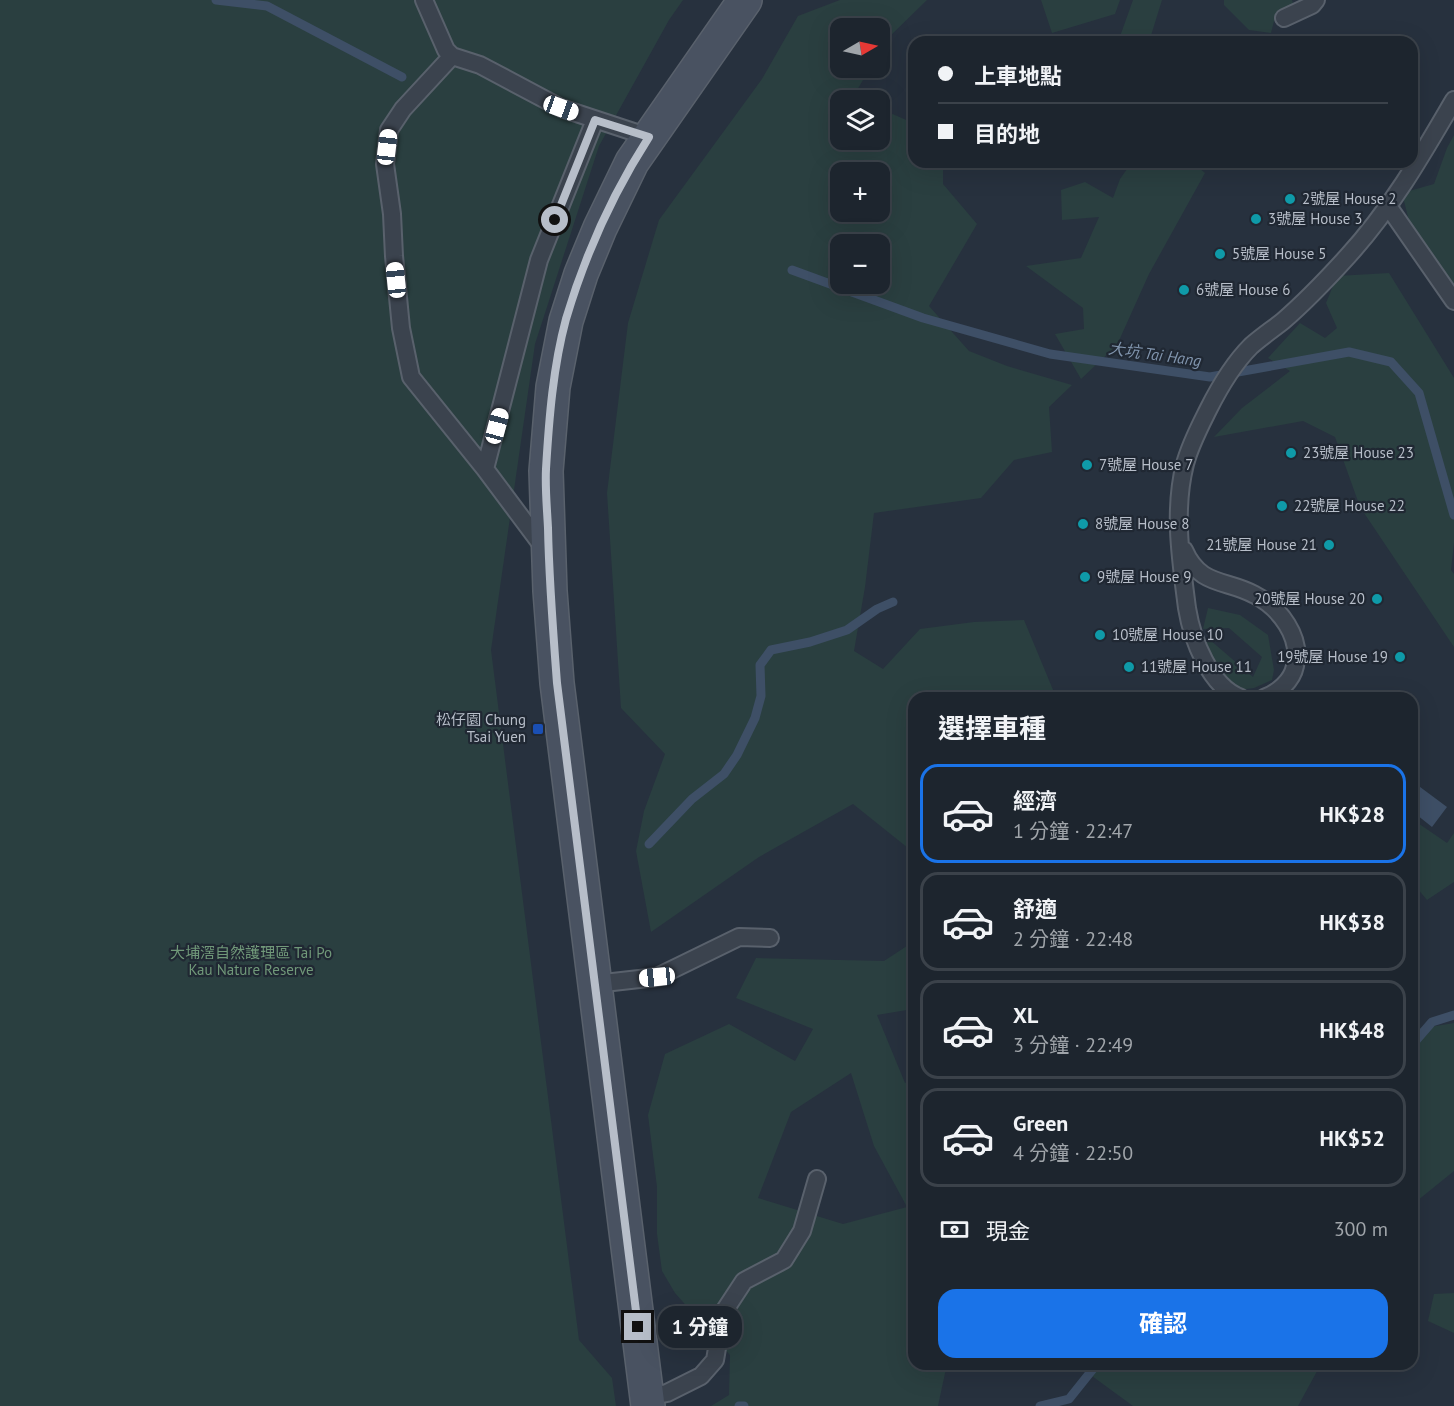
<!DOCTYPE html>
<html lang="zh-TW">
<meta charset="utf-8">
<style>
:root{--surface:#1d252e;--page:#252d36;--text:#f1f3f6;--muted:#a0a5aa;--line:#3b424a;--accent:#1a73e8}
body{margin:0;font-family:"PT Sans","Noto Sans TC",sans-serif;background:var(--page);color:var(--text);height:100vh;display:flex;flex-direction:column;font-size:22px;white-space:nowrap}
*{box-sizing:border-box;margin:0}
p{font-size:20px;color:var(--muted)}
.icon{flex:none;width:33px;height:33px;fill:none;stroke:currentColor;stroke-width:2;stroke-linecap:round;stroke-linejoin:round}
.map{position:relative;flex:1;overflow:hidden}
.drawer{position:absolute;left:908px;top:692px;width:510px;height:678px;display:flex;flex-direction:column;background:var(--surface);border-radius:18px;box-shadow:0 6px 24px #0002,0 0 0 2px var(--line)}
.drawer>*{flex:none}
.guide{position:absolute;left:908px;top:36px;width:510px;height:132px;border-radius:18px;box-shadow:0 6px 24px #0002,0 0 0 2px var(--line);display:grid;align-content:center;height:132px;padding:0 30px;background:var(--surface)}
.needle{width:39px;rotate:81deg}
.controls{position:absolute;left:830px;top:18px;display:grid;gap:12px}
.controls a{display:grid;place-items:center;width:60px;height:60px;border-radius:12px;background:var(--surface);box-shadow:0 6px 24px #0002,0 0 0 2px var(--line);font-size:30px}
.end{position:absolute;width:27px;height:27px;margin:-14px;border:8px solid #b7bec9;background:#111;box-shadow:0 0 0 3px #111}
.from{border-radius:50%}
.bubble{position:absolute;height:42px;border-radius:18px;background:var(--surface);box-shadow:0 6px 24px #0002,0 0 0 2px var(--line);font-size:20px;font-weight:700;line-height:42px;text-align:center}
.car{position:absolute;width:18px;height:36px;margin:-18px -9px;border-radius:8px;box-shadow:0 0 4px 2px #0007;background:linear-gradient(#fff 24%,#345 0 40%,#fff 0 76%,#345 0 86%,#fff 0)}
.guide b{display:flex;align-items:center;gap:21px;height:57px;font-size:22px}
.guide b+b{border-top:2px solid var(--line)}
.guide i{width:15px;height:15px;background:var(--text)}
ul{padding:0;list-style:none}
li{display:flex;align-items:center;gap:18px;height:99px;margin:0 12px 9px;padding:0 18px;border:3px solid var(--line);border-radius:18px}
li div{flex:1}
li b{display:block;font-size:22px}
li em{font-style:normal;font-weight:700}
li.active{border-color:var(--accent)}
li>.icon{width:54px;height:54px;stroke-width:1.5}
h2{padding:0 30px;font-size:27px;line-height:72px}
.pay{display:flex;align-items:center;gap:15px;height:66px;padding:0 30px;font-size:22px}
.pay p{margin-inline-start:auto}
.action{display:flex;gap:12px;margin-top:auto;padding:12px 30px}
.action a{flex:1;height:69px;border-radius:18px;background:var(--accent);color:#fff;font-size:24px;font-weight:700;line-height:69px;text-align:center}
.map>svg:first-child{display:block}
</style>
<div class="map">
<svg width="1454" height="1406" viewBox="0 0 1454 1406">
<rect width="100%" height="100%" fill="#27313e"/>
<path fill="#2a3f40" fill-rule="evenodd" d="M 0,0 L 683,0 L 669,20 L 599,146 L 535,344 L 491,650 L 579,1340 L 612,1378 L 616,1406 L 0,1406 Z
M 840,0 L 927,0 L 886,40 L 879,52 L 879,28 L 840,28 L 840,68 L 870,68 L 853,97 L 861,100 L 840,100 L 840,140 L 879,140 L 879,108 L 913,123 L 914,162 L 943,162 L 943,184 L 977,224 L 929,306 L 969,351 L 1007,366 L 1072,385 L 1049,407 L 1052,452 L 1014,460 L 981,498 L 874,513 L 865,587 L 854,651 L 883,669 L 920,629 L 974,622 L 1024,620 L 1056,697 L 914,698 L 913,852 L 853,804 L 759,857 L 651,932 L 636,851 L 644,811 L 665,754 L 621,708 L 607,493 L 628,323 L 659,220 L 762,79 L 798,16 ZM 840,172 L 879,172 L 879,212 L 840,212 ZM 840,244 L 879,244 L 879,284 L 840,284 Z
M 1041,0 L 1120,0 L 1115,14 L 1052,33 Z
M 1133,0 L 1162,0 L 1149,42 L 1118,42 Z
M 1224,0 L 1292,0 L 1293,3 L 1274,21 L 1271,33 L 1249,30 L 1224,5 Z
M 1454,135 L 1454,287 L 1419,261 L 1402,193 L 1434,184 L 1447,148 Z
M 1132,162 L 1192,162 L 1205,173 L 1149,274 L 1117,345 L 1081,379 L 1055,334 L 1084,329 L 1083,308 L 1026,266 L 1081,258 L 1099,217 L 1062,220 L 1061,190 L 1085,182 L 1113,198 L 1120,179 Z
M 1389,273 L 1454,378 L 1454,543 L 1451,570 L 1454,574 L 1454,647 L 1360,507 L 1335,437 L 1303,421 L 1214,437 L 1242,408 L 1290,371 L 1268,358 L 1300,323 L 1325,338 L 1337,328 L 1326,303 L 1337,276 Z
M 1208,608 L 1240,615 L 1268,635 L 1274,670 L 1272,680 L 1254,688 L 1223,692 L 1191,654 L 1209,639 L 1253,677 L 1262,657 L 1229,628 L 1203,629 Z
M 1412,819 L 1447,843 L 1454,833 L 1454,882 L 1427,900 L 1412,882 Z
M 913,942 L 913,1009 L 877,1015 L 905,1083 L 913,1080 L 914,1364 L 947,1364 L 938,1406 L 711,1406 L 729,1395 L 730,1355 L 675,1293 L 662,1271 L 657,1234 L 657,1187 L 648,1115 L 665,1054 L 729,1024 L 795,1061 L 813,1029 L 736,998 L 756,958 L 884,961 ZM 851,1073 L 874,1146 L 907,1207 L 843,1224 L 758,1198 L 791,1112 Z
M 1454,1023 L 1454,1171 L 1412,1205 L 1412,1030 Z
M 1454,1293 L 1454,1333 L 1428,1321 L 1434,1294 Z
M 1017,1364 L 1321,1364 L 1298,1406 L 1133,1406 L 1081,1368 Z"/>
<path fill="#3e4f66" d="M 1412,781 L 1447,807 L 1432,827 L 1412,811 Z"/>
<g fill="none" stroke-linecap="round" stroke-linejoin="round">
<path stroke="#3e4f66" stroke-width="9" d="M 216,0 L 267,6 L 402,77
M 792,270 L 923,318 L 1050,354 L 1210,377 L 1349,352 L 1391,362 L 1419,393 L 1454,515
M 649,844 L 692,799 L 724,774 L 737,755 L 755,718 L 761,696 L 760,665 L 771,650 L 810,642 L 847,630 L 877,609 L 893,602
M 1412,1045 L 1432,1022 L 1454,1015
M 739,1406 L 744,1406
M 1040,1406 L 1069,1399 L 1097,1364"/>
<defs>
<path id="lane" d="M 424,0 L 446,50 L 452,56
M 1284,18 L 1312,5 L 1316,0
M 1388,206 L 1454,301
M 485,469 L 411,377 L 401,328 L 394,256 L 392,214 L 385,164 L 389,130 L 403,109 L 452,56 L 480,65 L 561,108 L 649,137
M 544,548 L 485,469 L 539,260 L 595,120
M 1184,550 C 1200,587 1226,579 1255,595 C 1280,608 1302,637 1295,666 C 1292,681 1278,693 1264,698
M 1241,698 C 1210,687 1192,639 1187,608 C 1181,561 1173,511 1185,464 C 1190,445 1199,428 1208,410 C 1219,388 1233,364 1251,346 C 1261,337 1273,329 1283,321 C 1306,301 1327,279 1347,257 C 1391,209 1422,155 1454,100
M 595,984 L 657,977 L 739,937 L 770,938
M 647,1397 L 667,1393 L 701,1376 L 715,1360 L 723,1313 L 744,1281 L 784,1260 L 802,1231 L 817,1179"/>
<path id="secondary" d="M 648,1406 L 557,683 L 550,591 L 546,471 L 553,387 L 566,321 L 581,274 L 600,228 L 632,162 L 745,0"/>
</defs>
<use href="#lane" stroke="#59616c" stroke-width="20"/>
<use href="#secondary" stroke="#59616c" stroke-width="36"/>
<use href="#lane" stroke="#3b434e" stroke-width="16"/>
<use href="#secondary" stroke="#495261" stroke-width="33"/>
</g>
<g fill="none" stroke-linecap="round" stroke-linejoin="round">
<path stroke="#b7bec9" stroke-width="8" d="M 555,220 L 595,120 L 649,137 C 613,193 585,255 566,319 C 553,367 549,419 546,469 C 545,488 547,508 548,528 C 549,580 553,631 557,683 L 638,1327"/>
</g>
<g fill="#0f9aa8" stroke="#202833" stroke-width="2">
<circle cx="1290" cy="199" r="6"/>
<circle cx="1256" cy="219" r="6"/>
<circle cx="1220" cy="254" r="6"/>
<circle cx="1184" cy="290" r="6"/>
<circle cx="1291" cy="453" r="6"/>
<circle cx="1087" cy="465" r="6"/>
<circle cx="1282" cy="506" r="6"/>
<circle cx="1083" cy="524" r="6"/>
<circle cx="1329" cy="545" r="6"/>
<circle cx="1085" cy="577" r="6"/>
<circle cx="1377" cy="599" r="6"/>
<circle cx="1100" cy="635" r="6"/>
<circle cx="1400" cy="657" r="6"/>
<circle cx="1129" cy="667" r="6"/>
</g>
<rect fill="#1a4fb4" stroke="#202833" stroke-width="2" x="532" y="723" width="12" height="12" rx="3"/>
<g text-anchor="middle" stroke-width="4.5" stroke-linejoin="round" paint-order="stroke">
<g font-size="15" fill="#b7bec9" stroke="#202833" text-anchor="start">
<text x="1302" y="204">2號屋 House 2</text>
<text x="1268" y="224">3號屋 House 3</text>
<text x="1232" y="259">5號屋 House 5</text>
<text x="1196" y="295">6號屋 House 6</text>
<text x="1303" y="458">23號屋 House 23</text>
<text x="1099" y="470">7號屋 House 7</text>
<text x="1294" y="511">22號屋 House 22</text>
<text x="1095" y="529">8號屋 House 8</text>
<text x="1317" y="550" text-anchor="end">21號屋 House 21</text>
<text x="1097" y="582">9號屋 House 9</text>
<text x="1365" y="604" text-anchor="end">20號屋 House 20</text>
<text x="1112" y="640">10號屋 House 10</text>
<text x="1388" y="662" text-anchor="end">19號屋 House 19</text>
<text x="1141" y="672">11號屋 House 11</text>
<text x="526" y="725" text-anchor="end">松仔園 Chung<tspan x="526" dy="17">Tsai Yuen</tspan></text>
</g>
<g font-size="15" fill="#709879" stroke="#202833">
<text x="251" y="958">大埔滘自然護理區 Tai Po<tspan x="251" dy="17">Kau Nature Reserve</tspan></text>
</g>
<g font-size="16" font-style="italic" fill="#8195ae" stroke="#202833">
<text transform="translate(1155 354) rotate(8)" y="6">大坑 Tai Hang</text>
</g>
</g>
</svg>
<div class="controls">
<a><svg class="needle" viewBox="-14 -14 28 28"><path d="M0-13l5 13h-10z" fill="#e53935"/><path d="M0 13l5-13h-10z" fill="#a0a5aa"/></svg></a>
<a><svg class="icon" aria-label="layers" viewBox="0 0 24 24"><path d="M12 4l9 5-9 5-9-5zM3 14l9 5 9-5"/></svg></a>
<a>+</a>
<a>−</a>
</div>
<i class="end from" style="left:555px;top:220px"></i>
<i class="end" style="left:638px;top:1327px"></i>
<div class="bubble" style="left:658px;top:1306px;width:84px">1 分鐘</div>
<i class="car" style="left:561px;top:108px;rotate:110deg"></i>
<i class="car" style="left:387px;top:147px;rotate:7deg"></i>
<i class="car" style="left:396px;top:280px;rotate:354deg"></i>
<i class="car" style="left:497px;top:426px;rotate:15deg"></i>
<i class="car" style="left:657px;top:977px;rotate:264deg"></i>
<div class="guide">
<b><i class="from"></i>上車地點</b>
<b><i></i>目的地</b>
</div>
<section class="drawer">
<h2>選擇車種</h2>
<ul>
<li class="active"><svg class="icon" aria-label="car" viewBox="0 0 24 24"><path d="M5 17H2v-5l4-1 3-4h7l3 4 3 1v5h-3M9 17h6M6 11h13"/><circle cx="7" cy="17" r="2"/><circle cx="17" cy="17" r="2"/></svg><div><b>經濟</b><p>1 分鐘 · 22:47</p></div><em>HK$28</em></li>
<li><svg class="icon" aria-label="car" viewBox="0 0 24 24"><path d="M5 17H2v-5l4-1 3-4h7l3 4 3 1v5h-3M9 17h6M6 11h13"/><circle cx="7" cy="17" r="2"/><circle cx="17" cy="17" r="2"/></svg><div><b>舒適</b><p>2 分鐘 · 22:48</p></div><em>HK$38</em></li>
<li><svg class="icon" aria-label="car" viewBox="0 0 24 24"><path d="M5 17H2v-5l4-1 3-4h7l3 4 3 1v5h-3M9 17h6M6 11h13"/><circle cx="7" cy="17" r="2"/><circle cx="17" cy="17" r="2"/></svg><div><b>XL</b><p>3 分鐘 · 22:49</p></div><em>HK$48</em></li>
<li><svg class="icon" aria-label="car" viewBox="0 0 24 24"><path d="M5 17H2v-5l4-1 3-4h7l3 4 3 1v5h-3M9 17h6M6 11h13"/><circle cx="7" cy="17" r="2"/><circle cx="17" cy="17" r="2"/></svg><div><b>Green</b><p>4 分鐘 · 22:50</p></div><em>HK$52</em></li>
</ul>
<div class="pay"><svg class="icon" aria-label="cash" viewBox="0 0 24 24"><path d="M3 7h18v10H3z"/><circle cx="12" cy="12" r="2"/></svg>現金<p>300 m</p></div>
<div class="action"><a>確認</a></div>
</section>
</div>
